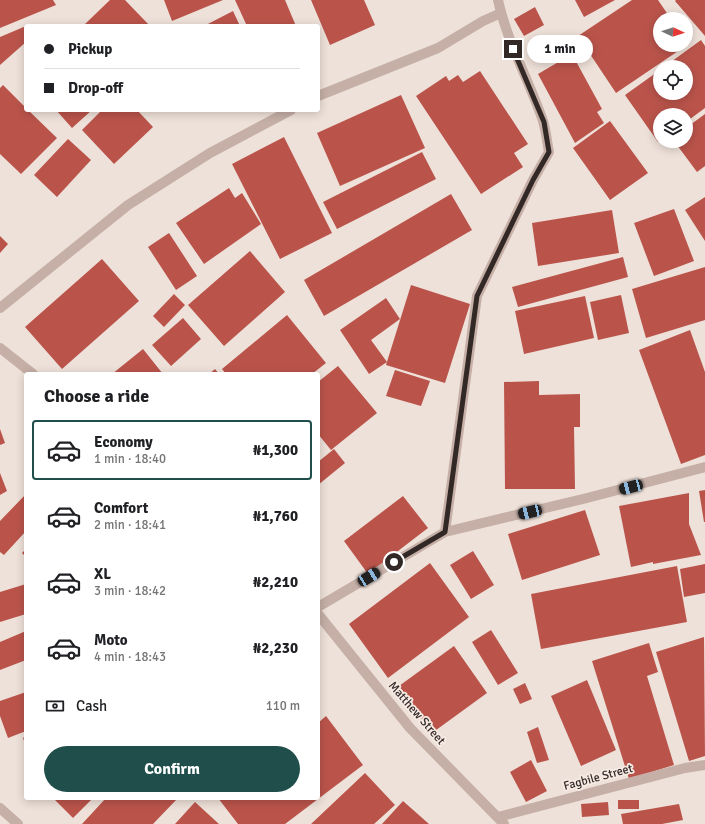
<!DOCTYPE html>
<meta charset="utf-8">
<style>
:root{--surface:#fff;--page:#f6f6f6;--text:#202124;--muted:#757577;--line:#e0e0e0;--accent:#204f4b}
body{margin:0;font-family:Signika,sans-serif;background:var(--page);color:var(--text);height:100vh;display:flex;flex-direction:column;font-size:15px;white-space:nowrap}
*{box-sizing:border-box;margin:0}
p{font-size:13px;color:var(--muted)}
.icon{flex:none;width:22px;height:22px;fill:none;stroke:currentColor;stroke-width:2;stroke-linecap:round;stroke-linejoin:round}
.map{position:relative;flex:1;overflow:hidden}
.panel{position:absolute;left:24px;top:372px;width:296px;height:428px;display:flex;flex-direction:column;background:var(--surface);border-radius:4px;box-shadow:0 2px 10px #0003}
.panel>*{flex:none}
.guide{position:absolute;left:24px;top:24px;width:296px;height:88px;border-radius:4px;box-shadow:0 2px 10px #0003;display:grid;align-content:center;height:88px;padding:0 20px;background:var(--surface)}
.needle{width:26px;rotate:94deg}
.buttons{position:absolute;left:653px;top:12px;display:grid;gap:8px}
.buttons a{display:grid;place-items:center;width:40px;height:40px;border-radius:50%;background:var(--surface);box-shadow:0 2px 10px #0003;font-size:20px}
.end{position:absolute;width:18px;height:18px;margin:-9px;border:5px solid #322826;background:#fff;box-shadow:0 0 0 2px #fff}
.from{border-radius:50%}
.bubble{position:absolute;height:28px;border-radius:14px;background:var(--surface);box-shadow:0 2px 10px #0003;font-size:13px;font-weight:700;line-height:28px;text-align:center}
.car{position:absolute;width:12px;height:24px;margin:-12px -6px;border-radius:5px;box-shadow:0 0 3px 1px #0007;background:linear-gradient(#222 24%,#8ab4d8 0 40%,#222 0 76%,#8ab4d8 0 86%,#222 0)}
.guide b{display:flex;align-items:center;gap:14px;height:38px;font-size:15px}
.guide b+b{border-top:1px solid var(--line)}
.guide i{width:10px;height:10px;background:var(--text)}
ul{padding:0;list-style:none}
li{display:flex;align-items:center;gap:12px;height:60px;margin:0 8px 6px;padding:0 12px;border:2px solid transparent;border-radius:4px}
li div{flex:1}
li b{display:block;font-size:15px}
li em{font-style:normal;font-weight:700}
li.active{border-color:var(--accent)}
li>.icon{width:36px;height:36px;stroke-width:1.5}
h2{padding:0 20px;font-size:18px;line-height:48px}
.pay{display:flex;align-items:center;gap:10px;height:44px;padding:0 20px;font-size:15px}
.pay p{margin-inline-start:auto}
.button{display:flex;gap:8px;margin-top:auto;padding:8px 20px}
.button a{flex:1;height:46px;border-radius:24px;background:var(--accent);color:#fff;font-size:16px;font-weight:700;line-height:46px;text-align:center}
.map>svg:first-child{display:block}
</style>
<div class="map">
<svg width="705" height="824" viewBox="0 0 705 824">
<rect width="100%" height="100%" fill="#eee1d9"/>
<path fill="#ba544b" d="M 0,0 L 53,0 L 56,5 L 0,28 Z
M 110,0 L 125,0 L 150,26 L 87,26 L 85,24 Z
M 164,0 L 223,0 L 172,21 Z
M 235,0 L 285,0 L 296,26 L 247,26 Z
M 311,0 L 364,0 L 375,25 L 330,45 Z
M 575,0 L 615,0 L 584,17 Z
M 632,0 L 658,0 L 671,19 L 660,19 L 660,45 L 687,45 L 616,93 L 578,36 Z
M 676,0 L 705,0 L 705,36 L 675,1 Z
M 535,7 L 544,25 L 524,36 L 514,19 Z
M 233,11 L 240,26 L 204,26 Z
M 26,26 L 26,42 L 0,65 L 0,37 Z
M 701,40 L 705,46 L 705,108 L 686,122 L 686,115 L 660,115 L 660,141 L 658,142 L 625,95 L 660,70 L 660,93 L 686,93 L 686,67 L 664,67 Z
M 572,54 L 602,109 L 597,112 L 604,123 L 575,143 L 538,74 Z
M 480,71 L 528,144 L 514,153 L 523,167 L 481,194 L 416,96 L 446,76 L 449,81 L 458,75 L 463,82 Z
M 3,85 L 26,108 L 26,110 L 28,110 L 57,138 L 21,174 L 0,154 L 0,88 Z
M 401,95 L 425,148 L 340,186 L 317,133 Z
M 56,110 L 92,110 L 72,128 Z
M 102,110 L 137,110 L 153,127 L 114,164 L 82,130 Z
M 705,114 L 705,166 L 697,172 L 674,141 L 686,141 L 686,128 Z
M 610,121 L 648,173 L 610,200 L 573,148 Z
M 284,137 L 332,233 L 280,259 L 232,164 Z
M 68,139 L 91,160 L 57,197 L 34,175 Z
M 422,152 L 436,179 L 337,229 L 323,202 Z
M 229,188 L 235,198 L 242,193 L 261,224 L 204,264 L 176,223 Z
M 451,194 L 472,230 L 324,316 L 304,280 Z
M 705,197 L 705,241 L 685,210 Z
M 674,209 L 694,261 L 654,276 L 634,223 Z
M 612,210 L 619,253 L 538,266 L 532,223 Z
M 169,233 L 197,276 L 176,290 L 148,247 Z
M 0,236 L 8,244 L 0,253 Z
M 250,251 L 285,292 L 224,346 L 188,305 Z
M 623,257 L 628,277 L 518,307 L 512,287 Z
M 102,259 L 139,301 L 62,369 L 25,327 Z
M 705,267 L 705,320 L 646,338 L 632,289 Z
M 411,285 L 470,304 L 445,383 L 386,365 Z
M 174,294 L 185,305 L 164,327 L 153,316 Z
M 621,295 L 629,333 L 598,340 L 590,302 Z
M 585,296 L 594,338 L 524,354 L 515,311 Z
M 386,298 L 400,319 L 371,340 L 387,362 L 369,374 L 340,330 Z
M 287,315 L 326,363 L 312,374 L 226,374 L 222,369 Z
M 183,318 L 201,339 L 171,366 L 152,345 Z
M 690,330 L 705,372 L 705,455 L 681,464 L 639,350 Z
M 143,349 L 163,374 L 112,374 Z
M 338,366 L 377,413 L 331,450 L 318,434 L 318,382 Z
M 215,369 L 219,374 L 209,374 Z
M 395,370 L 430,381 L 421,406 L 386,396 Z
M 539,381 L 539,395 L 580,394 L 580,427 L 574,427 L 575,489 L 505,489 L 504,382 Z
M 0,429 L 5,443 L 0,445 Z
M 334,449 L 345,463 L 318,485 L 318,462 Z
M 0,473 L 7,491 L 0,495 Z
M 705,490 L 705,522 L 704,522 L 699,491 Z
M 689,493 L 689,524 L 701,555 L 653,564 L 653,562 L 631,567 L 619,506 Z
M 26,494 L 26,531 L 4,555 L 0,552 L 0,521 Z
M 403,496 L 428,528 L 368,574 L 344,541 Z
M 585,510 L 600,555 L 522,580 L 508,534 Z
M 26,549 L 26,557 L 22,553 Z
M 473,551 L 494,585 L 471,599 L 450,565 Z
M 430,563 L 469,617 L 388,678 L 349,624 Z
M 705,564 L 705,593 L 684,597 L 680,569 Z
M 677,566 L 687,622 L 541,649 L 531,594 Z
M 26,584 L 26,614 L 0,622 L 0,592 Z
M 491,630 L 518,673 L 498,685 L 472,642 Z
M 26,631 L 26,660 L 0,670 L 0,642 Z
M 704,637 L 705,756 L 689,761 L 656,652 Z
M 649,643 L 658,672 L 647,676 L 674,765 L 629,779 L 592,661 Z
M 454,646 L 487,693 L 432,733 L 399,686 Z
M 587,680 L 616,750 L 581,766 L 551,696 Z
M 525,683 L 532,699 L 520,704 L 513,689 Z
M 26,692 L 26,731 L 8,738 L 0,716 L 0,701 Z
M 326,716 L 363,765 L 285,824 L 238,824 L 218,798 L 318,798 L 318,723 Z
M 538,727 L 549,760 L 537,763 L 527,732 Z
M 26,736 L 26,746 L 23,738 Z
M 531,760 L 547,791 L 526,802 L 510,772 Z
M 365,773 L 395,805 L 374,824 L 311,824 Z
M 53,798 L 93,798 L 73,818 Z
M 106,798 L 178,798 L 153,824 L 82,824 Z
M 618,800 L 639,800 L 639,809 L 618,809 Z
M 403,801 L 429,824 L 382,824 Z
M 195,802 L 219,824 L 175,824 Z
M 608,802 L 609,815 L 582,817 L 581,804 Z
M 679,804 L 683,820 L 662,824 L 623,824 L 621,814 Z"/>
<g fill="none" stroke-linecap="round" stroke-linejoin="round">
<path stroke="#c5afa6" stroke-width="10" d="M 318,96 L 438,48 L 483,21 L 501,13
M 0,308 L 128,205 L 210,153 L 291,110
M 0,348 L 33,374
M 445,532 L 587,498 L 705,467
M 318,607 L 445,532 L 477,296 L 533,180 L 549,152 C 547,142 546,131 543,121 C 529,80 507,42 498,0
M 318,614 L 410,728 L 504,824
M 0,808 L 18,824
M 498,817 L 685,768 L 705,765"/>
</g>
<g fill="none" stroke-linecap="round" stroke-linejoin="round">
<path stroke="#322826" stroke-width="5" d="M 394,562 L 445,532 L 477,296 L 533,180 L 549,152 L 544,122 L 513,49"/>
</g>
<g text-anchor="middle" stroke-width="3.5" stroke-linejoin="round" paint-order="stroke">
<g font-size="12" fill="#322826" stroke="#f7ebe4">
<text transform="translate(417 713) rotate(49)" y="4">Matthew Street</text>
<text transform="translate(598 777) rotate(-15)" y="4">Fagbile Street</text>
</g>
</g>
</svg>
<div class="buttons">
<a><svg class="needle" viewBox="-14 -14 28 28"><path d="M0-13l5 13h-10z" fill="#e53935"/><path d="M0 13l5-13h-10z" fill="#757577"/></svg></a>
<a><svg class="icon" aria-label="locate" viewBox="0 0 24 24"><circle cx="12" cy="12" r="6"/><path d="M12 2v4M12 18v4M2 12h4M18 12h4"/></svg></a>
<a><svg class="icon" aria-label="layers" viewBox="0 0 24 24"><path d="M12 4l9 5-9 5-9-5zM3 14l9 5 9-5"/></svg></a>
</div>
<i class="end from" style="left:394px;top:562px"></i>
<i class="end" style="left:513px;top:49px"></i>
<div class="bubble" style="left:527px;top:35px;width:66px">1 min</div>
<i class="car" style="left:631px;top:487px;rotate:255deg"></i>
<i class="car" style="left:530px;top:512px;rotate:257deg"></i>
<i class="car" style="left:369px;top:577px;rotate:59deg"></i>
<div class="guide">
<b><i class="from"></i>Pickup</b>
<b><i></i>Drop-off</b>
</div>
<section class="panel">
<h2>Choose a ride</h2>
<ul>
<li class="active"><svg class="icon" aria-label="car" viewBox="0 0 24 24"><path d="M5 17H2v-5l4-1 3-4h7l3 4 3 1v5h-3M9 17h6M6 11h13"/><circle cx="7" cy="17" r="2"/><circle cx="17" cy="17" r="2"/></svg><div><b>Economy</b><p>1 min · 18:40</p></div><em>₦1,300</em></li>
<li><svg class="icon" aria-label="car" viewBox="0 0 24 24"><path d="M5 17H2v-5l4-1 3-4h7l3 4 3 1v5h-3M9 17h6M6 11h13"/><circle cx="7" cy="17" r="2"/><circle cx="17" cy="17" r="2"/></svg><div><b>Comfort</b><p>2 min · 18:41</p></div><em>₦1,760</em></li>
<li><svg class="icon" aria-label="car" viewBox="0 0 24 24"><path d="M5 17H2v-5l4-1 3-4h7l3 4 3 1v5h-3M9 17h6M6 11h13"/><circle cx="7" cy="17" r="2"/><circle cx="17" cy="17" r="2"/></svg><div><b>XL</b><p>3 min · 18:42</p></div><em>₦2,210</em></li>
<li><svg class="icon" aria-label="car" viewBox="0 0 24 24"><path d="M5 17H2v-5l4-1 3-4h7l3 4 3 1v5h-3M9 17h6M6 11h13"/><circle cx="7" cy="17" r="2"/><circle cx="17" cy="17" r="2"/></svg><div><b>Moto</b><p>4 min · 18:43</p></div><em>₦2,230</em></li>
</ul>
<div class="pay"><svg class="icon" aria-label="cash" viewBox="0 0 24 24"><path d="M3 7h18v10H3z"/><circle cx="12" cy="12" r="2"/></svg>Cash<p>110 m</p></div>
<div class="button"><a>Confirm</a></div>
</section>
</div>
